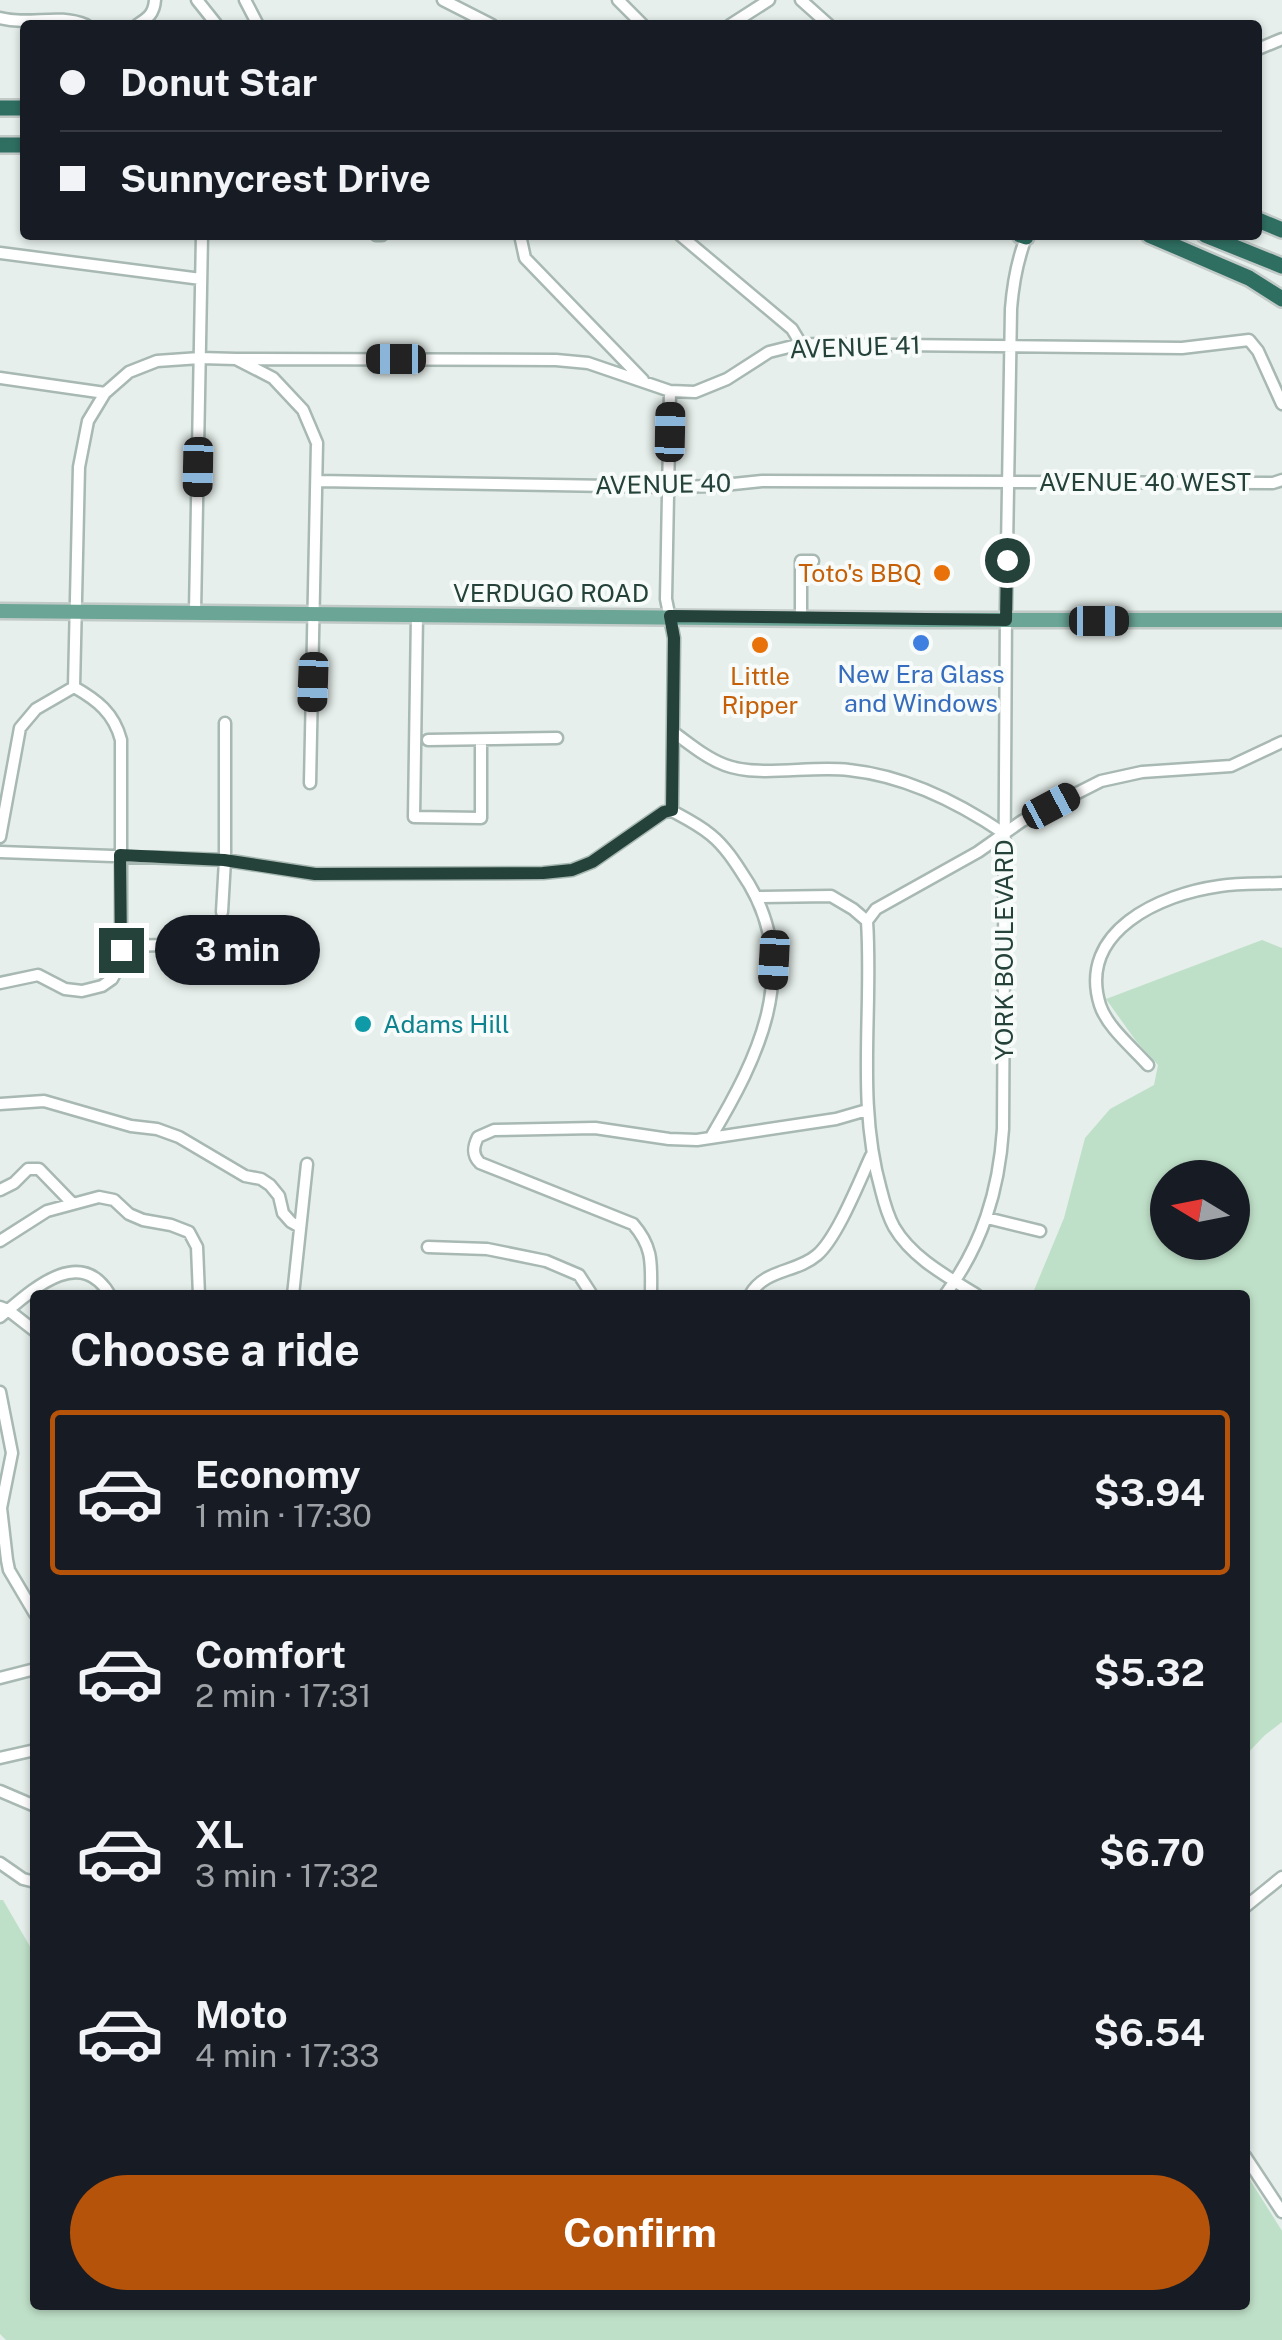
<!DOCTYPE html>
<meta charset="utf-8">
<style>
:root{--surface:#171b24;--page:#242831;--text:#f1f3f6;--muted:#9ea1a6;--line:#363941;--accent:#b45309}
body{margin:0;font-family:"Public Sans",sans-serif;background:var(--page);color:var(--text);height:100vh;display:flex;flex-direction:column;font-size:38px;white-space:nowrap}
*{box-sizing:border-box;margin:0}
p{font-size:32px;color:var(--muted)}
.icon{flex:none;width:55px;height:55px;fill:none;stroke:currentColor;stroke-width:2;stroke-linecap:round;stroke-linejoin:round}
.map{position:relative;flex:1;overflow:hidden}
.details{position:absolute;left:30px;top:1290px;width:1220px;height:1020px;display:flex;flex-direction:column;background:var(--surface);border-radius:10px;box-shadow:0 2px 8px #0004}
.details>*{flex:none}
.banner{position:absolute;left:20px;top:20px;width:1242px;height:220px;border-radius:10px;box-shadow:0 2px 8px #0004;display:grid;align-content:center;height:220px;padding:0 40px;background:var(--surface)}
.needle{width:65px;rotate:280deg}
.fabs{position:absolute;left:1150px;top:1160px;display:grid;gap:20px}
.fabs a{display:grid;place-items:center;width:100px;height:100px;border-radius:50%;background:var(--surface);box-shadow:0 2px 8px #0004;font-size:50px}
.end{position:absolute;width:45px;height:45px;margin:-22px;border:12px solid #24423a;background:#fff;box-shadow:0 0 0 5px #fff}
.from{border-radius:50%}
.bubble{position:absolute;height:70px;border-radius:35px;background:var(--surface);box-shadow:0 2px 8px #0004;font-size:32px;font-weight:700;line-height:70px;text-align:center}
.car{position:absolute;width:30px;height:60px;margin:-30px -15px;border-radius:12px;box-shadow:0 0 8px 2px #0007;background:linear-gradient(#222 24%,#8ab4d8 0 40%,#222 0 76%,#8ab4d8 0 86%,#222 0)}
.banner b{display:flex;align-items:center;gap:35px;height:95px;font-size:38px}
.banner b+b{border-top:2px solid var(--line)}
.banner i{width:25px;height:25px;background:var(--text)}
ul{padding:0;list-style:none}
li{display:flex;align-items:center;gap:30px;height:165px;margin:0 20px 15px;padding:0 20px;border:5px solid transparent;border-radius:10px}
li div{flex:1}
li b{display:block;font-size:38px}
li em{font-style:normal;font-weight:700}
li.selected{border-color:var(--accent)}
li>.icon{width:90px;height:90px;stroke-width:1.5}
h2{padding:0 40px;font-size:45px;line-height:120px}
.cta{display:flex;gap:20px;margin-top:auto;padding:20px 40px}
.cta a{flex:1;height:115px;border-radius:60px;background:var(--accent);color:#fff;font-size:40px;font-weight:700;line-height:115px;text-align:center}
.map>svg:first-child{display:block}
</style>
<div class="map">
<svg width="1282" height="2340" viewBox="0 0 1282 2340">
<rect width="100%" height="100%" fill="#e6efeb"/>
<path fill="#bfe0c8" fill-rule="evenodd" d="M 1262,940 L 1282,948 L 1282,1722 L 1265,1735 L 1245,1756 L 1245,1295 L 1032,1295 L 1064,1218 L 1085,1138 L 1110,1109 L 1154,1085 L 1158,1065 L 1136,1041 L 1106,999 ZM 1168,1178 L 1232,1178 L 1232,1242 L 1168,1242 Z
M 0,1900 L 3,1900 L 35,1955 L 35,2305 L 1245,2305 L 1245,2172 L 1282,2231 L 1282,2340 L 6,2340 L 0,2334 Z"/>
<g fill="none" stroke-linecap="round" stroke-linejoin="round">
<defs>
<path id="minor" d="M 197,0 L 217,25
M 245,0 L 258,25
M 443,0 L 492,25
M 618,0 L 643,25
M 801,0 L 829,25
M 0,18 C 31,26 57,13 86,25
M 137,25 C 148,18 154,14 155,0
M 730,25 L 769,0
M 1258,49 L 1282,39
M 376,235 L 382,235
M 520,235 L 525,258 L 643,380
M 680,235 L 792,329 L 801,344
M 0,253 L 201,279
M 236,359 L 556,360 L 588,363 L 670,391 L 695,392 L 727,379 L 769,352 L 801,344 L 1182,348 L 1249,340 L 1258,351 L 1282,404
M 0,378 L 105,393
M 670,391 L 666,599 L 674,638 L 672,811 C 685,818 699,825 711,835 C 727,848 738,867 749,884 C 801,972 758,1058 711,1137
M 318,481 L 669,487 L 714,486 L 762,481 L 1273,483 L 1282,480
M 195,612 L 202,235
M 417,615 L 414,817 L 481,818 L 481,740
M 801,618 L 801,561 L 813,561
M 74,687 L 79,467 L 88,421 L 105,393 L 129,372 L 157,361 L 200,358 L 236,359 L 273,378 L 303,410 L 317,443 L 310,783
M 673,732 C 690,744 706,758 725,765 C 759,778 811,765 849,770 C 906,776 958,802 1005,834
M 428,740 L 557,738
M 0,837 L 20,728 L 36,709 L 74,687
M 0,852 L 225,860 L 315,874 L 543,873 L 572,870 L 592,862 L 664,812 L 672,811
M 756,897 L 831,896 L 853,909 L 867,921 C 873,1011 856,1102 881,1190 C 884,1202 888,1216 894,1227 C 912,1258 948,1277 977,1295
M 222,912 L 225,860 L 225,723
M 867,921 L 876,909 L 978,852 L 1022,821 L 1101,781 L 1142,772 L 1231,766 L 1282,742
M 121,946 L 167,945
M 0,983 L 38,975 L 65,989 L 82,991 L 102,986 L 112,979 L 118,968 L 121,949 L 121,740 C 114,713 97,700 74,687
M 1148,1065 C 1133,1048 1107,1027 1100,1005 C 1077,931 1161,894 1220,886 C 1240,883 1262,884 1282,883
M 0,1104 L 44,1101 L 131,1126 L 157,1129 L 179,1137 L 245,1176 L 261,1179 L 270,1185 L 279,1196 L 283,1213 L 291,1222 L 300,1227
M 0,1190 L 14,1183 L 28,1169 L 39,1169 L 72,1203
M 987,1218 L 1040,1231
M 0,1241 L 47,1211 L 99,1197 L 114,1200 L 129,1214 L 143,1220 L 171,1225 L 189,1232 L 197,1247 L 199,1295
M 428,1247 L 487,1249 L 546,1261 L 579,1275 L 592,1295
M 293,1295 L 307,1164
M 651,1295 C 651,1265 654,1248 633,1224 L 480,1163 C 472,1155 473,1147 478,1137 L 494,1130 L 595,1128 L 669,1139 L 697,1140 L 836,1119 L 867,1110
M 750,1295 C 764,1269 796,1273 817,1255 C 837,1238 859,1182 871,1156
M 945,1295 C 982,1245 999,1191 1003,1129 L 1006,607 L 1011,309 C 1013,283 1017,260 1027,235
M 0,1307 L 8,1310 L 35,1331
M 0,1317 C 29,1293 79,1243 110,1295
M 0,1392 L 12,1453 L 1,1508 L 7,1560 L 9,1570 L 35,1614
M 0,1678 L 35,1669
M 0,1758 L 35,1750
M 0,1791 L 35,1806
M 0,1863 L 23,1879 L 35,1882
M 1245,1907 L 1282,1877
M 1245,2156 L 1282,2212"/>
<path id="major" d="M 0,611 L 926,620 L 1282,620"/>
<path id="highway" d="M 0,108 L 25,108
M 0,145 L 25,145
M 1258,220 L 1282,230
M 1020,235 L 1026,237
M 1149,235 L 1249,278 L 1282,299
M 1205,235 L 1282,266"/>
</defs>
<use href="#minor" stroke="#a8b8b2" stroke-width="15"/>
<use href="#major" stroke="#c2cac8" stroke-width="19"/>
<use href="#highway" stroke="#c2cac8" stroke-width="20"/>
<use href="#minor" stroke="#fff" stroke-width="10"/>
<use href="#major" stroke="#6aa596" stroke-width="14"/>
<use href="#highway" stroke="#2f6f62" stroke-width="15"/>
</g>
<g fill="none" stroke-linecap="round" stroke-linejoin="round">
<path stroke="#24423a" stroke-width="12" d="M 121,950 L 120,855 L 224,860 L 315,874 L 543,873 L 572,870 L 592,862 L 664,812 L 672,810 L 674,638 L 670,616 L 1006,620 L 1007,560"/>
</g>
<g fill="#e8710a" stroke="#f7fbf9" stroke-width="4">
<circle cx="942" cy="573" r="10"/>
<circle cx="760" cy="645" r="10"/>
</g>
<circle fill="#3f7fe0" stroke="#f7fbf9" stroke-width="4" cx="921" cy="643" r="10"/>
<circle fill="#0f9aa8" stroke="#f7fbf9" stroke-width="4" cx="363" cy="1024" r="10"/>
<g text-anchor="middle" stroke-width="8" stroke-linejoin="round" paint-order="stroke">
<g font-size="25" fill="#24423a" stroke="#f7fbf9">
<text transform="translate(855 347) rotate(-2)" y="9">AVENUE 41</text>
<text x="1145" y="491">AVENUE 40 WEST</text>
<text transform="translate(663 484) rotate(-1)" y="9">AVENUE 40</text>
<text x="551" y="602">VERDUGO ROAD</text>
<text transform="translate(1004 950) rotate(-90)" y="9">YORK BOULEVARD</text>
</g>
<g font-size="25" fill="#c56008" stroke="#f7fbf9" text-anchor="end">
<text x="922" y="582">Toto's BBQ</text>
<text x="760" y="685" text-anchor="middle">Little<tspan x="760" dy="29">Ripper</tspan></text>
</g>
<g font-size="25" fill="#366cbe" stroke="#f7fbf9">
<text x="921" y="683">New Era Glass<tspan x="921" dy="29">and Windows</tspan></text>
</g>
<g font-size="25" fill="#0d838f" stroke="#f7fbf9" text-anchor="start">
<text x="383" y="1033">Adams Hill</text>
</g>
</g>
</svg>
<div class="fabs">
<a><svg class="needle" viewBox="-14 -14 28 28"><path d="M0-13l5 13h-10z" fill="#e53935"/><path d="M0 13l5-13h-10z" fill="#9ea1a6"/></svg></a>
</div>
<i class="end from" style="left:1007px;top:560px"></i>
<i class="end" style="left:121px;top:950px"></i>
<div class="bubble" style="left:155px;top:915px;width:165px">3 min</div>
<i class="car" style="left:396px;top:359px;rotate:270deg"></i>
<i class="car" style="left:670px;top:432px;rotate:1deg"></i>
<i class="car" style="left:198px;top:467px;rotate:181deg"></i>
<i class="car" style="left:1099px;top:621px;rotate:90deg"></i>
<i class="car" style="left:313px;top:682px;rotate:182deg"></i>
<i class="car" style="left:1051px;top:806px;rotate:62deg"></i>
<i class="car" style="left:774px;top:960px;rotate:183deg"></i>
<div class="banner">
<b><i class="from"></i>Donut Star</b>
<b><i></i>Sunnycrest Drive</b>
</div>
<section class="details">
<h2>Choose a ride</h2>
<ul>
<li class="selected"><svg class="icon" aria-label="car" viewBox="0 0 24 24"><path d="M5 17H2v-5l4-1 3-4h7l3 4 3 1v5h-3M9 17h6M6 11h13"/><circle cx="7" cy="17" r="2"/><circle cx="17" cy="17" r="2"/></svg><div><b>Economy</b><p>1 min · 17:30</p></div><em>$3.94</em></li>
<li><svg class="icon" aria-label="car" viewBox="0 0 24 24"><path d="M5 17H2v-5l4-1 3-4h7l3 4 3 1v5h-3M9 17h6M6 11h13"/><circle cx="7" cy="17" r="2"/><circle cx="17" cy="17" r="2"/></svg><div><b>Comfort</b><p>2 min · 17:31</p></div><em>$5.32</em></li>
<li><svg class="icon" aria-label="car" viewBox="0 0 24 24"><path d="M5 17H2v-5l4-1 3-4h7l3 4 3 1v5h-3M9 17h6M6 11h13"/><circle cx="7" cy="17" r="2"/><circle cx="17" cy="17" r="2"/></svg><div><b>XL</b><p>3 min · 17:32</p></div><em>$6.70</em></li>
<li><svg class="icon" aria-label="car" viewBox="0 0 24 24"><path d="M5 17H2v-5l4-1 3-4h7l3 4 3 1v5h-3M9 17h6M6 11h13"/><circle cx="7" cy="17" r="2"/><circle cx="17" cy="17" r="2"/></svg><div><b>Moto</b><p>4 min · 17:33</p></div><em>$6.54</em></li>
</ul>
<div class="cta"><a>Confirm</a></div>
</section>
</div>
